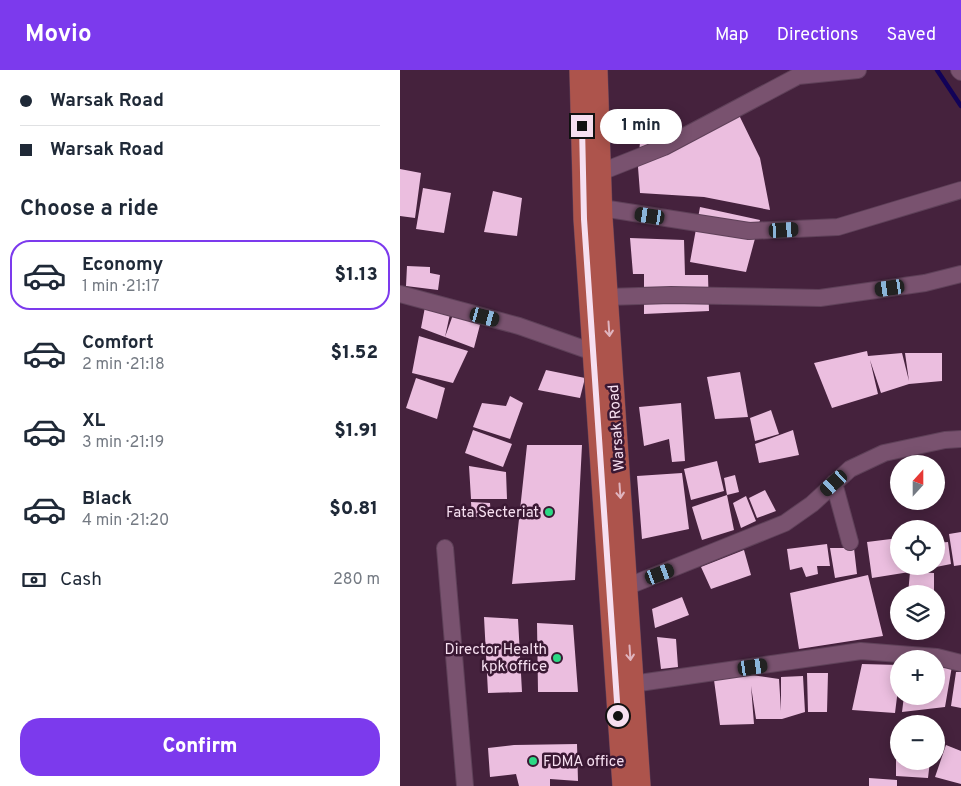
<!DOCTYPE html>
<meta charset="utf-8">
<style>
:root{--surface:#fff;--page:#f6f6f7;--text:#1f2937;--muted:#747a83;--line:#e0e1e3;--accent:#7c3aed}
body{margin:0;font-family:Overpass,sans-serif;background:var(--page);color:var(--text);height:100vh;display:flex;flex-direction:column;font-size:19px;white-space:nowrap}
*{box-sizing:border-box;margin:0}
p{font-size:16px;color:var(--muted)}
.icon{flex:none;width:28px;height:28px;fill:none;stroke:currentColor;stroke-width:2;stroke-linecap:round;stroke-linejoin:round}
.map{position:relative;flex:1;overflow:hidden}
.side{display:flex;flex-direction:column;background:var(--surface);width:400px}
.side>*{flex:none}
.hud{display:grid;align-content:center;height:110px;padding:0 20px;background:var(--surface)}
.needle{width:32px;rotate:21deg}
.fabs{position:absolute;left:490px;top:385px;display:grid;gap:10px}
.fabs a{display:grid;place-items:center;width:55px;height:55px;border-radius:50%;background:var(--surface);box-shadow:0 2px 12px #0003;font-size:25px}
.end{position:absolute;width:22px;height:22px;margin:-11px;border:6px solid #f6dff0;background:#111;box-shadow:0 0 0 2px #111}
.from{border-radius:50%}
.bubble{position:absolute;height:35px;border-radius:18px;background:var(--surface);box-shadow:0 2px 12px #0003;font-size:16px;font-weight:800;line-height:35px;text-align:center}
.car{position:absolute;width:15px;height:30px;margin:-15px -8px;border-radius:6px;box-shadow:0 0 4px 1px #0007;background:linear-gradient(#222 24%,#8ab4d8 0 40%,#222 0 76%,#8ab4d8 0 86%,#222 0)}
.hud b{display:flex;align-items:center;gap:18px;height:48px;font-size:19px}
.hud b+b{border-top:1px solid var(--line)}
.hud i{width:12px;height:12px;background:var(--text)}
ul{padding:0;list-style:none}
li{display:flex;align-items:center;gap:15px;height:70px;margin:0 10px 8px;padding:0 10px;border:2px solid transparent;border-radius:20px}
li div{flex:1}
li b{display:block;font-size:19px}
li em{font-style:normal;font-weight:800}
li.current{border-color:var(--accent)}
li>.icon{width:45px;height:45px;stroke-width:1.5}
h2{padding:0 20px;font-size:22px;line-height:60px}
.pay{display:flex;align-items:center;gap:12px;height:55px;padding:0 20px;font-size:19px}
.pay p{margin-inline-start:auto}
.primary-button{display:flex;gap:10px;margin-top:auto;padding:10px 20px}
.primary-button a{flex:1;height:58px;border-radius:20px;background:var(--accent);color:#fff;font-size:20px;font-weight:800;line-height:58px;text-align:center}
header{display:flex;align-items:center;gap:30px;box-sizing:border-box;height:70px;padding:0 25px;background:var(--accent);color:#fff}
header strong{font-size:24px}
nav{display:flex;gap:28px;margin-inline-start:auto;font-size:18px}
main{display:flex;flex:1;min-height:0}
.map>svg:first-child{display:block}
</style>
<header>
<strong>Movio</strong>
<nav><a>Map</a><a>Directions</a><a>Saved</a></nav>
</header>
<main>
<section class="side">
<div class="hud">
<b><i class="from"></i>Warsak Road</b>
<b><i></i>Warsak Road</b>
</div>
<h2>Choose a ride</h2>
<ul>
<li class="current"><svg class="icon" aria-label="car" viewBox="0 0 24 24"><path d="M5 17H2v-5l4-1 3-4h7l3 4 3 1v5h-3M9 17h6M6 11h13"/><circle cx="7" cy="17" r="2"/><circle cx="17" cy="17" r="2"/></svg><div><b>Economy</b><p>1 min · 21:17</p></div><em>$1.13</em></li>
<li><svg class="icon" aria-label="car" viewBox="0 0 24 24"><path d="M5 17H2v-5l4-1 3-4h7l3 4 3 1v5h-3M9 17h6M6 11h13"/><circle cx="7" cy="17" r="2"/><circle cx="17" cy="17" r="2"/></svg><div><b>Comfort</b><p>2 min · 21:18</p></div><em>$1.52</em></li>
<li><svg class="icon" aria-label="car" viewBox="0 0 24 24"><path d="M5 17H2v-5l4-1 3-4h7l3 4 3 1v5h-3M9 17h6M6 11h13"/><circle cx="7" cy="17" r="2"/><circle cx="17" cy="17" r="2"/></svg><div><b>XL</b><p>3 min · 21:19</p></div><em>$1.91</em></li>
<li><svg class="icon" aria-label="car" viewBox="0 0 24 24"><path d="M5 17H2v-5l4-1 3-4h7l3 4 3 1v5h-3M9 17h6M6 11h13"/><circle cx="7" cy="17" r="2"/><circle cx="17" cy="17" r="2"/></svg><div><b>Black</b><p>4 min · 21:20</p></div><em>$0.81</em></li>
</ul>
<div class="pay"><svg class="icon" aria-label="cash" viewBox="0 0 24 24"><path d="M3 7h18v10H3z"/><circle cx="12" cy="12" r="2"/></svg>Cash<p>280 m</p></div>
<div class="primary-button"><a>Confirm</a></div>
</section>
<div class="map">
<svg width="561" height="716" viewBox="0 0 561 716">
<rect width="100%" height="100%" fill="#45223d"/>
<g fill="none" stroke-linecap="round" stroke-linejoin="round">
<path stroke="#120258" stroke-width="4.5" d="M 537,0 L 561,36"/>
</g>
<path fill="#ebbedf" d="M 338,43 L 360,88 L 370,140 L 304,127 L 240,123 L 238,97 L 240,72 Z
M 0,99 L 21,103 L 15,148 L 0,146 Z
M 23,118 L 51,123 L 44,163 L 16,159 Z
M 93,121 L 122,128 L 117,166 L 84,162 Z
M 300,137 L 360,150 L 346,202 L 290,192 Z
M 230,168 L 284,170 L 285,205 L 308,205 L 309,241 L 244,244 L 244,204 L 233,204 Z
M 7,196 L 30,197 L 30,203 L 40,205 L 38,220 L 6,216 Z
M 25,237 L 50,244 L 45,267 L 54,242 L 81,251 L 74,278 L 45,267 L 21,258 Z
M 19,266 L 68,281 L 53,313 L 12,303 Z
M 467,281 L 468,286 L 502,283 L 509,311 L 505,283 L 542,283 L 542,311 L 509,314 L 481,323 L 470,290 L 478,324 L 432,338 L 414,293 Z
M 146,300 L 185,308 L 180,328 L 138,320 Z
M 340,302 L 348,347 L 315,349 L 307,307 Z
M 16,308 L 45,318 L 37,349 L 6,338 Z
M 110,326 L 123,333 L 110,369 L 73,357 L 82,333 L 106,336 Z
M 281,333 L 285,391 L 272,392 L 269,369 L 244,376 L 239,337 Z
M 371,340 L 379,364 L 355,371 L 350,348 Z
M 73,360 L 112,374 L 103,397 L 65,383 Z
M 393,360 L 399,385 L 359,393 L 355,374 Z
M 127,375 L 182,375 L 175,510 L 112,514 Z
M 317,391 L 324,421 L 291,430 L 284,399 Z
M 69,396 L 106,402 L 107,429 L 71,429 Z
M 282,403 L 289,459 L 242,469 L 237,406 Z
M 335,405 L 339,422 L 327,425 L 324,408 Z
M 365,420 L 376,441 L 357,448 L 349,428 Z
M 327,425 L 334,460 L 302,470 L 292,437 Z
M 346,426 L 356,451 L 341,458 L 333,433 Z
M 71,432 L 90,433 L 91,446 L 72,447 Z
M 561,462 L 561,495 L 554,496 L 549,464 Z
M 499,468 L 499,496 L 522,496 L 522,500 L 472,508 L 467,472 Z
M 548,472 L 551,494 L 536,497 L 536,473 Z
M 427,474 L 430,496 L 417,496 L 418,504 L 406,507 L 402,497 L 390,500 L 387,479 Z
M 430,478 L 454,478 L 457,504 L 435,508 Z
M 344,480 L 351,505 L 311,519 L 301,497 Z
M 510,502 L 534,503 L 534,524 L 508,524 Z
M 468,505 L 483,566 L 399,579 L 390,523 Z
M 282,527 L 289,545 L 255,558 L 252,539 Z
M 84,547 L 118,549 L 122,622 L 88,623 Z
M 137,553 L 173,555 L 178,622 L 138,622 Z
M 257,567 L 276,569 L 278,597 L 261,599 Z
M 536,593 L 552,596 L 545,637 L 502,642 L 504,626 L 536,626 Z
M 462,594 L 499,595 L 499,611 L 495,643 L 452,640 Z
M 556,602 L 561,602 L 561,638 L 551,636 Z
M 407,603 L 428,603 L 427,642 L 408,642 Z
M 351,605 L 379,609 L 381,641 L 381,607 L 403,606 L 405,642 L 382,649 L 356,649 L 351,616 L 354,654 L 320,655 L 314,610 Z
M 177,674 L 178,711 L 150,709 L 150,716 L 119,716 L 116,704 L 90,707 L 88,678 L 114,675 Z
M 546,675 L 561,681 L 561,714 L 535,707 Z
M 496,690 L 499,690 L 499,691 L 530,691 L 528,708 L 496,706 Z
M 469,708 L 497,710 L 497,716 L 469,716 Z"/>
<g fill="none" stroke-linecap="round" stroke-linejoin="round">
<defs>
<path id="minor" d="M 559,0 L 561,2
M 201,102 L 264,77 L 398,6 L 458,0
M 202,138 L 349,161 L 438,157 L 561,120
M 0,224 L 119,256 L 193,282
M 207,227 L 271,225 L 420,228 L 525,213 L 561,204
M 434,413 L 450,472
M 45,478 L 65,716
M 226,517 L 385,453 L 412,434 L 450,399 L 484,383 L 545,370 L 561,369
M 232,614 L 461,581 L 537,587 L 561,593"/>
<path id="major" d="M 180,0 L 184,149 L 223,716
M 197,0 L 202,148 L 240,716"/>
</defs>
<use href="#minor" stroke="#5f4159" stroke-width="18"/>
<use href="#major" stroke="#5f4159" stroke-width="22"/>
<use href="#minor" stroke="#79526f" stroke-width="16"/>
<use href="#major" stroke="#ad544c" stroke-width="21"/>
</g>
<defs><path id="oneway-shaft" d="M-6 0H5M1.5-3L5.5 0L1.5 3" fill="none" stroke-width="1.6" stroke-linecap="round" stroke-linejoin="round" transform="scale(1.25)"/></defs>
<g stroke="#e0b5bf">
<use href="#oneway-shaft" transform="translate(209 259) rotate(86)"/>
<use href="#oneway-shaft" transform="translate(220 421) rotate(86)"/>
<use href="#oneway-shaft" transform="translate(230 583) rotate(86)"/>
</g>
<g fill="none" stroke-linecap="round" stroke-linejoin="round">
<path stroke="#f6dff0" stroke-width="6" d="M 182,56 L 184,149 L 218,646"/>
</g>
<g fill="#2bd884" stroke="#3a1833" stroke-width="2">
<circle cx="149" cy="442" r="5"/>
<circle cx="157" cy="588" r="5"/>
<circle cx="133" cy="691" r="5"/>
</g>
<g text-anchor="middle" stroke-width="5" stroke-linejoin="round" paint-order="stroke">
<g font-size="15" fill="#f6dff0" stroke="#3a1833">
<text transform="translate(216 358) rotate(-94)" y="5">Warsak Road</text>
</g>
<g font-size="15" fill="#f6dff0" stroke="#3a1833" text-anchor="end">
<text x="139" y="447">Fata Secteriat</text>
<text x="147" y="584">Director Health<tspan x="147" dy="17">kpk office</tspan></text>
<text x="143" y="696" text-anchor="start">FDMA office</text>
</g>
</g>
</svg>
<div class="fabs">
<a><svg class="needle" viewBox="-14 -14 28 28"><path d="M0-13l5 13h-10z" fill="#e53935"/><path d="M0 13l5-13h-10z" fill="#747a83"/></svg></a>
<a><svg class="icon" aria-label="locate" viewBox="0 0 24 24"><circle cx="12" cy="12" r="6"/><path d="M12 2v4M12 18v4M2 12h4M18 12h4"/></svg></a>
<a><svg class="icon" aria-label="layers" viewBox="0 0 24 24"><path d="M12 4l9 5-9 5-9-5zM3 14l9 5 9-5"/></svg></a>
<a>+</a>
<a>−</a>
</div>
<i class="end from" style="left:218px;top:646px"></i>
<i class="end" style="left:182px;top:56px"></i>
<div class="bubble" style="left:200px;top:39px;width:82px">1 min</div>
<i class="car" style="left:250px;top:146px;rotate:279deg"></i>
<i class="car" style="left:384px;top:160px;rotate:87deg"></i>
<i class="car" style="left:490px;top:218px;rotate:262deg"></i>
<i class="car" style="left:85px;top:247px;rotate:105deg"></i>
<i class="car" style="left:434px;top:413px;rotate:228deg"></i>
<i class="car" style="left:260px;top:504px;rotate:69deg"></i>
<i class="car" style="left:353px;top:597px;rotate:82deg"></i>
</div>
</main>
